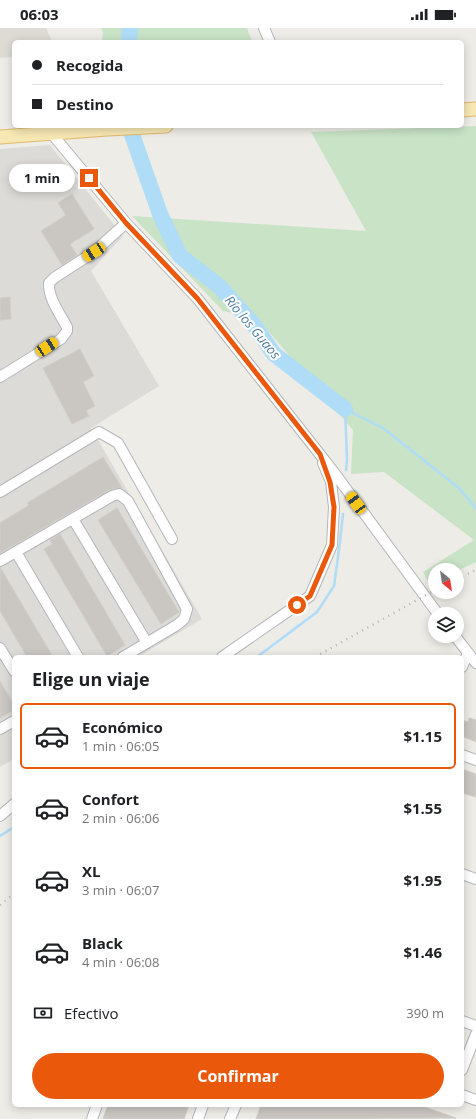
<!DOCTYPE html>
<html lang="es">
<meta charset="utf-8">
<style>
:root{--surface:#fff;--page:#f6f6f6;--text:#202124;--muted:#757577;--line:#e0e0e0;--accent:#ea580c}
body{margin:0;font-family:"Open Sans",sans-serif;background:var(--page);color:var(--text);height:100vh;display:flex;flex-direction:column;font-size:15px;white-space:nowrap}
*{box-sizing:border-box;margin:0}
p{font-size:13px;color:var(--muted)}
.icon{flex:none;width:22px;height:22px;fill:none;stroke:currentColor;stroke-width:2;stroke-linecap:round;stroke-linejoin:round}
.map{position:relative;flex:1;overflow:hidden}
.panel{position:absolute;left:12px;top:627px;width:452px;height:452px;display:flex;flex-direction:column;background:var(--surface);border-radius:6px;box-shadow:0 2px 10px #0003}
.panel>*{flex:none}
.banner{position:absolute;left:12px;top:12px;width:452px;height:88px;border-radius:6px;box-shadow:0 2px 10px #0003;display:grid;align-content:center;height:88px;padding:0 20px;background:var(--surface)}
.needle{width:26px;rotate:150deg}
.fabs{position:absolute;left:428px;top:535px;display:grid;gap:8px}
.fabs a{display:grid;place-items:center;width:36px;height:36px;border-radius:50%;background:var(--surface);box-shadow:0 2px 10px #0003;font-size:20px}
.end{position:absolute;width:18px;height:18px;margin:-9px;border:5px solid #ea580c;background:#fff;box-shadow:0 0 0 2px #fff}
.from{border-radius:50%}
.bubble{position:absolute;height:28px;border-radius:14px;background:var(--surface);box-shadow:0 2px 10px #0003;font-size:13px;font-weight:700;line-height:28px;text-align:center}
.car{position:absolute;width:12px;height:24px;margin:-12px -6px;border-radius:5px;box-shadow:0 0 3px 1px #0007;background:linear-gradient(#f5c518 24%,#345 0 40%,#f5c518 0 76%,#345 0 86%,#f5c518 0)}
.banner b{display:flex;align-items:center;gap:14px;height:38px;font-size:15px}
.banner b+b{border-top:1px solid var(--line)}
.banner i{width:10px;height:10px;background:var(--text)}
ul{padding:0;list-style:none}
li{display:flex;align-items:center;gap:12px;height:66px;margin:0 8px 6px;padding:0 12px;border:2px solid transparent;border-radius:6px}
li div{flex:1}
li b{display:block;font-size:15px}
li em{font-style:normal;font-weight:700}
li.selected{border-color:var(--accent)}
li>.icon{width:36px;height:36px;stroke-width:1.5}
h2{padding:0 20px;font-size:18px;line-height:48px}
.pay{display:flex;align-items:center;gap:10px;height:44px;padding:0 20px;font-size:15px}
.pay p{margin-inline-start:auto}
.cta{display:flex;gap:8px;margin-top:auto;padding:8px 20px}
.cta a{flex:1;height:46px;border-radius:24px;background:var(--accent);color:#fff;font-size:16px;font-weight:700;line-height:46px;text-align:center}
.status{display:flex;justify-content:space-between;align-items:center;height:28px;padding:0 20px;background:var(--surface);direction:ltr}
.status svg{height:11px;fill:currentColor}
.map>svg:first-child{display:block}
</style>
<div class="status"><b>06:03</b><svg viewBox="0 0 49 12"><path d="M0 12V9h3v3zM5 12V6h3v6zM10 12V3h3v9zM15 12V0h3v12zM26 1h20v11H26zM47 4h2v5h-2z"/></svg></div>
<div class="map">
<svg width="476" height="1091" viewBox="0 0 476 1091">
<rect width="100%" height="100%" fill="#eeece6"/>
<path fill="#dddbd8" d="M 50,117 L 123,208 L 91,243 L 159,358 L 91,400 L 202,591 L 138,629 L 14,629 L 14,731 L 0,739 L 0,121 Z"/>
<path fill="#dedbd5" d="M 0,0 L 46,0 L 52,14 L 14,14 L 14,29 L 0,30 Z"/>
<path fill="#c8e3c6" d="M 101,0 L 247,0 L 252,14 L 102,14 L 103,4 Z
M 476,98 L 476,534 L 457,543 L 457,542 L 435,542 L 435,554 L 430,557 L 423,544 L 474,512 L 384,444 L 351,446 L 353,402 L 257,290 L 223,283 L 132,188 L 366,203 L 311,104 Z"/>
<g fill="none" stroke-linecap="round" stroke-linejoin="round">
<path stroke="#afdcf6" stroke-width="2.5" d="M 346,442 L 347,432 L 345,381 L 383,400 L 460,461 L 476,481
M 257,629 L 317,584 L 334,558 L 340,514 L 343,486
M 0,808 L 14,799"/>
<path stroke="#afdcf6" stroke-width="16" d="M 129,14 L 130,0
M 129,98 L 160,186 L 180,228 L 219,258 L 254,297 L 274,326 L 345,381"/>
</g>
<path fill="#cac7c3" stroke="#d2cdc5" d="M 72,166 L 94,201 L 70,216 L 77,227 L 62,237 L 41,203 L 66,187 L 58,175 Z
M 10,269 L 11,291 L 0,292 L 0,270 Z
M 80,321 L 94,348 L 83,354 L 95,378 L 86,383 L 89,388 L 72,396 L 43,340 Z
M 103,429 L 122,460 L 117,460 L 109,462 L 0,525 L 0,495 L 29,477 L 27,475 Z
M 117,480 L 179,584 L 161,596 L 98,492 Z
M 60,506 L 125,617 L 107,628 L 44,521 L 52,516 L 50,512 Z
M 0,539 L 53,629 L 27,629 L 0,583 Z
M 0,653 L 14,677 L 14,682 L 0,690 Z
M 469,690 L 476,692 L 476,714 L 462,708 L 462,692 L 468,694 Z
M 462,741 L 476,746 L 476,769 L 462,765 Z
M 108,1077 L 189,1077 L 184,1091 L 103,1091 Z
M 261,1077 L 419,1077 L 456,1090 L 256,1091 Z"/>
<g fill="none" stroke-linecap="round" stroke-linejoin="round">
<defs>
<path id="minor" d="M 264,0 L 270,14
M 52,106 L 126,195 L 197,270 L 333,443 L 438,586
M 0,349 L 61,311 L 67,303 L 67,299 C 60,286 48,270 49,255 L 54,250 L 94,224 L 126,195
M 0,464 L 99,404 L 118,415 L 172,511
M 73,491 L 147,615
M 16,524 L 78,629
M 0,533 L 112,468 L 119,466 L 128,473 L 187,581 L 184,591 L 177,597 L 123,629
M 455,608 L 476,635
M 0,620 L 14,643
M 222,629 L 310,568 L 332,517 L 334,479 L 331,454 L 323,435
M 462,639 L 468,625
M 0,701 L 14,693
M 462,727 L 476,732
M 0,788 L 14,776
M 462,846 L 476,851
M 462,993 L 476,998
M 462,1042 L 476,1006
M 462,1067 L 476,1072
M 92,1091 L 97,1077
M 198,1091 L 203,1077
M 230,1091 L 236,1077"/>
<path id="major" d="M 462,82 L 476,81
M 0,109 L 107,101 L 166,98"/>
</defs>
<use href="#minor" stroke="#b3b6b9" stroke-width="12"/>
<use href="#major" stroke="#e2b96c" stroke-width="15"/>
<use href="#minor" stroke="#fff" stroke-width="10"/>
<use href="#major" stroke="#f6e7b3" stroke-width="13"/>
<path stroke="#b4b5b5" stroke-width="2.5" stroke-dasharray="1 5" stroke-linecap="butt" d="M 457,551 L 476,542
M 315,629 L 435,562
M 0,877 L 14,866"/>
</g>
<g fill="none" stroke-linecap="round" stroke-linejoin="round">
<path stroke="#ea580c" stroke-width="5" d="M 89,150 L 126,195 L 197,270 L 320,426 L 330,454 L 334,479 L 332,517 L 310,568 L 297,577"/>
</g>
<g text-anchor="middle" stroke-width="4" stroke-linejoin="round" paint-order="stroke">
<g font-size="13" font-style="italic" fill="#4a799e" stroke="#fff">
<text transform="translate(253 299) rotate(50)" y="5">Río los Guaos</text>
</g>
</g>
</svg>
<div class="fabs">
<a><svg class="needle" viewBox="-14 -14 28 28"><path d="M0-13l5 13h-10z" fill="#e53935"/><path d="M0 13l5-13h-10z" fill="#757577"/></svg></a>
<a><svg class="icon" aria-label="layers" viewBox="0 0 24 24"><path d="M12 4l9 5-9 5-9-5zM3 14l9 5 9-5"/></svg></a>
</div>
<i class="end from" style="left:297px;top:577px"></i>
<i class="end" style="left:89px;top:150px"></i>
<div class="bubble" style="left:9px;top:136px;width:66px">1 min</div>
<i class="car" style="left:94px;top:224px;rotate:237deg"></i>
<i class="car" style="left:47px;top:319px;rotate:57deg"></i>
<i class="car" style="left:356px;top:475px;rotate:324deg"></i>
<div class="banner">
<b><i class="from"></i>Recogida</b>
<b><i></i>Destino</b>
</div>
<section class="panel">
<h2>Elige un viaje</h2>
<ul>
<li class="selected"><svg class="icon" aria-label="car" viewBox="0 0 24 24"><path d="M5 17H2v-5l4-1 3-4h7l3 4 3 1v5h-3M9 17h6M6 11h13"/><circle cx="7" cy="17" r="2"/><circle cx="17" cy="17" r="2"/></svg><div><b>Económico</b><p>1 min · 06:05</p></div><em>$1.15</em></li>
<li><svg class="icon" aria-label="car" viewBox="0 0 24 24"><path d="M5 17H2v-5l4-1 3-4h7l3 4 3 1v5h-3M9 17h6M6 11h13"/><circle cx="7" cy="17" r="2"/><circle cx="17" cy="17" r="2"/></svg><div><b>Confort</b><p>2 min · 06:06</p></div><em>$1.55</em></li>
<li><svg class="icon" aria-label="car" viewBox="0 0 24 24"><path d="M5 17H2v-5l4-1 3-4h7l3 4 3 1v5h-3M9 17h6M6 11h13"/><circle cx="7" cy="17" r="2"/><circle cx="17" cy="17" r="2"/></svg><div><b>XL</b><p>3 min · 06:07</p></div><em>$1.95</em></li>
<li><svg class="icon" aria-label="car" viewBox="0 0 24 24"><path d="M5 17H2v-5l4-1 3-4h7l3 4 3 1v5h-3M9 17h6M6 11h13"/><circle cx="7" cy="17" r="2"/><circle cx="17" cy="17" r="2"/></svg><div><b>Black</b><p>4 min · 06:08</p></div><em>$1.46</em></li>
</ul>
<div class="pay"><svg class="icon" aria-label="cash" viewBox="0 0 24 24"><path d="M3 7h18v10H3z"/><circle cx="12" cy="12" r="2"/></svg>Efectivo<p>390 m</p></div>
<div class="cta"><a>Confirmar</a></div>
</section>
</div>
